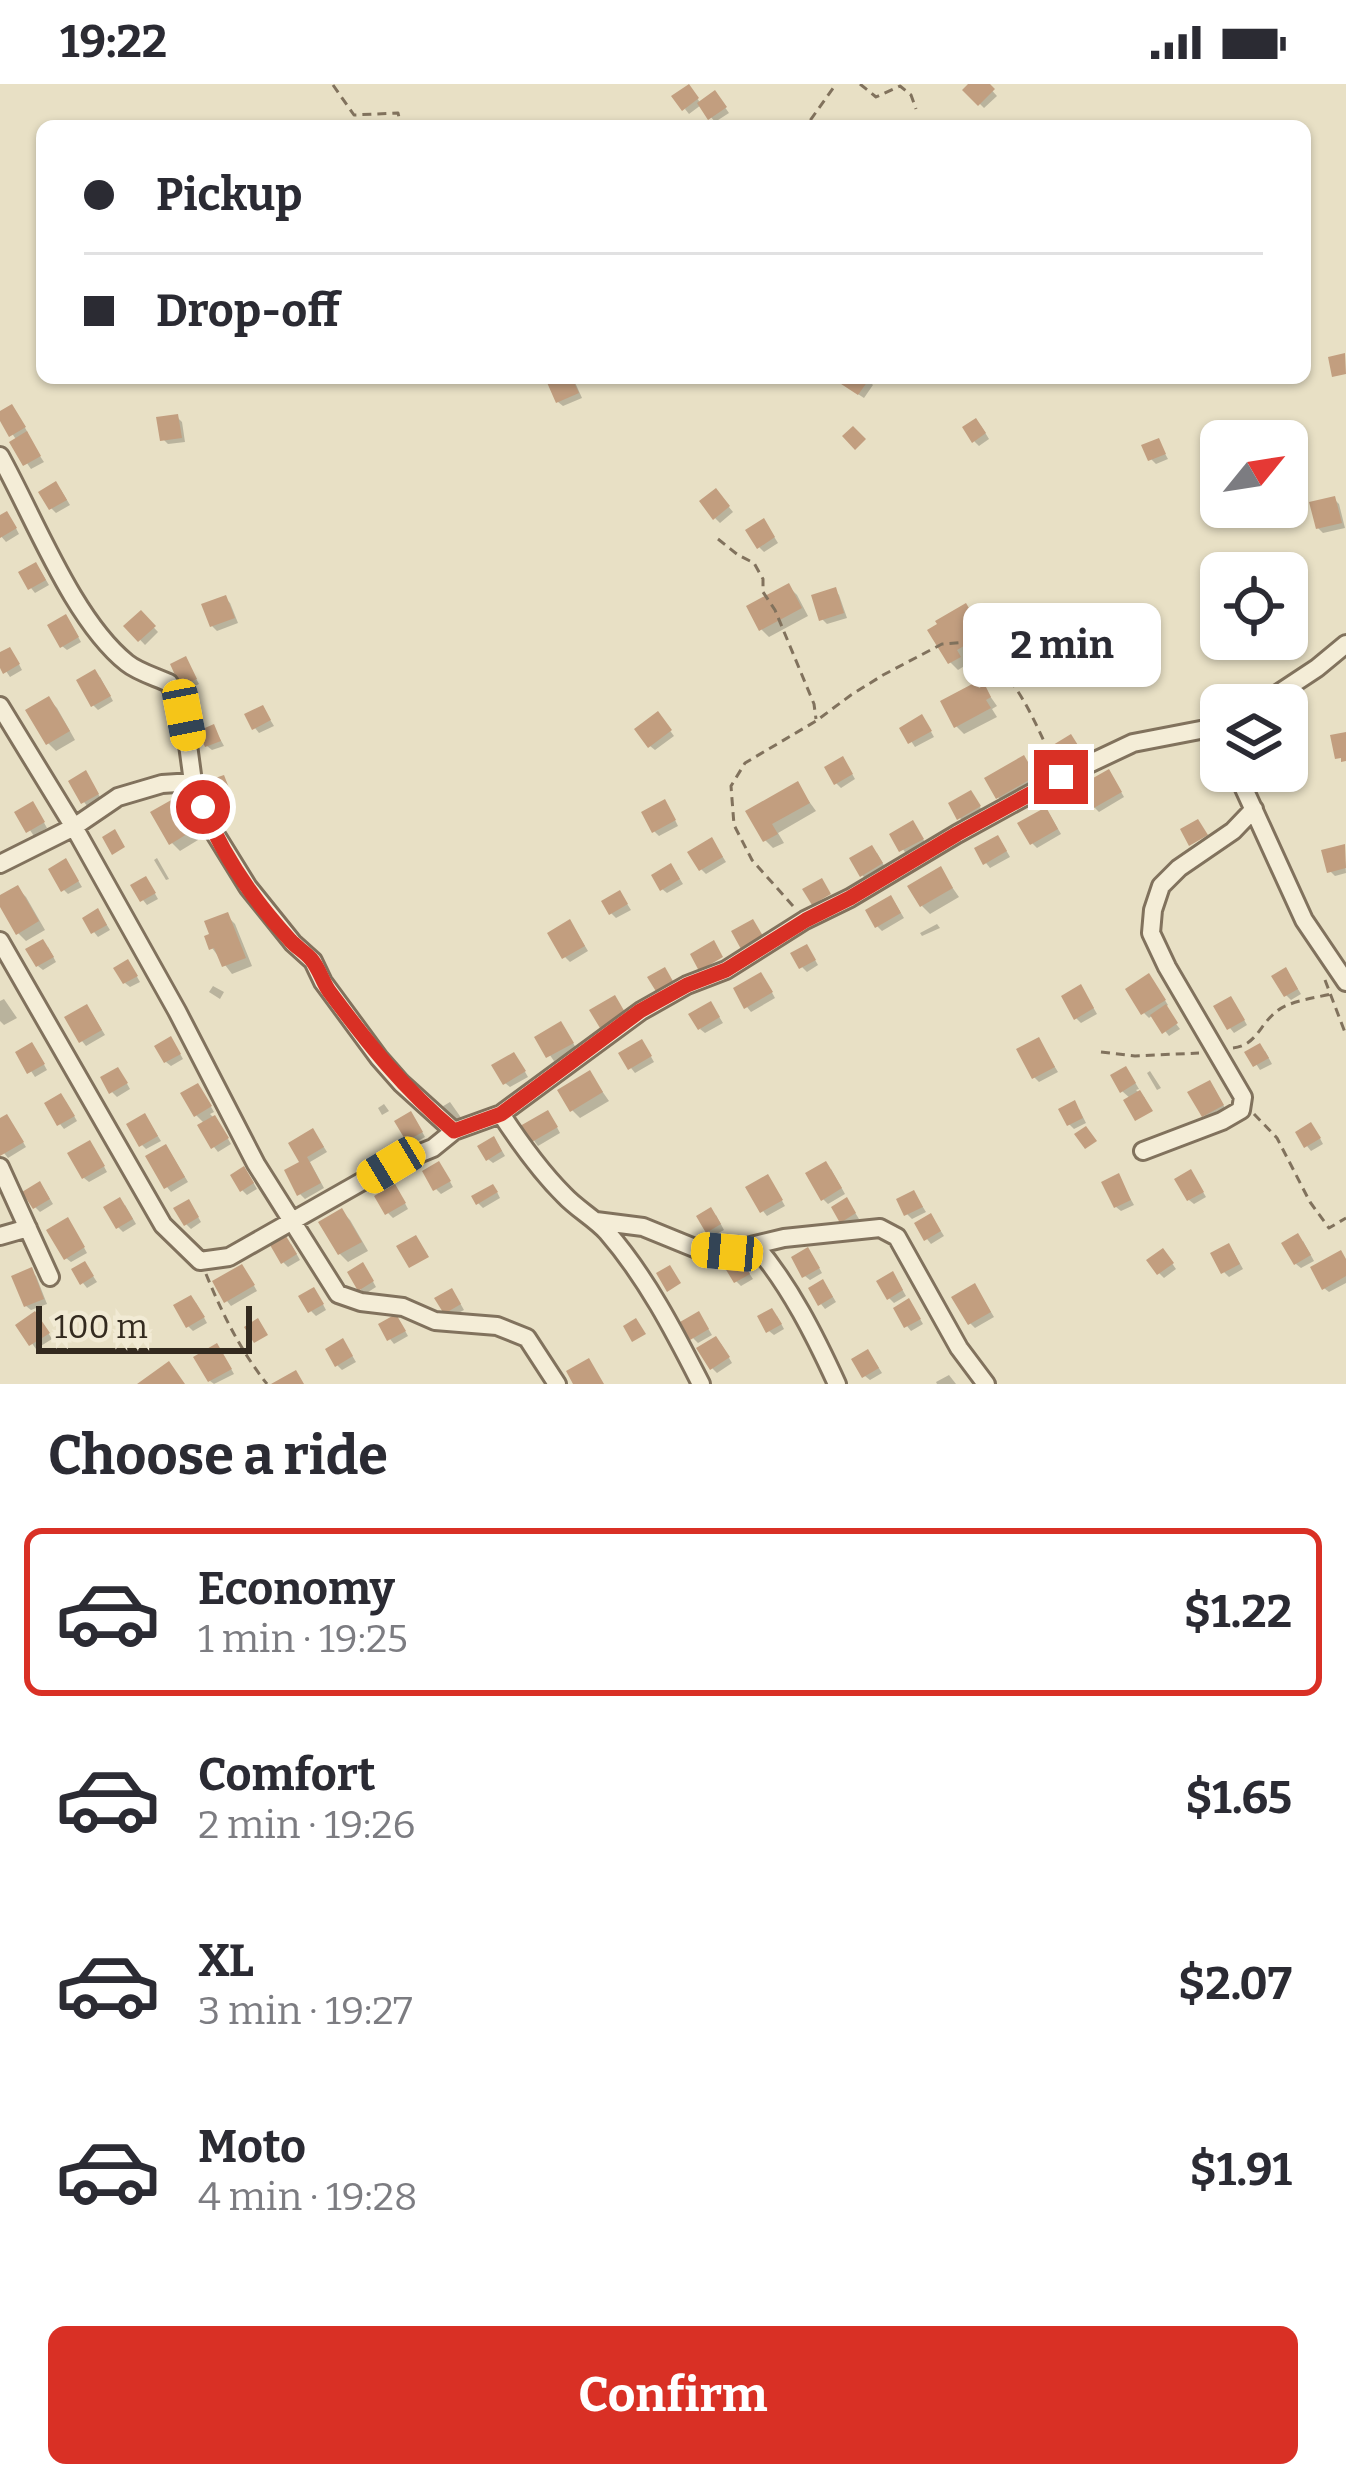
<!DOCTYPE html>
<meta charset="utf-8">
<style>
:root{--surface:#fff;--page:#f2f2f3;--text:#2b2b33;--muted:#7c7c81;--line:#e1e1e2;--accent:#d93025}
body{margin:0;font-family:Bitter,serif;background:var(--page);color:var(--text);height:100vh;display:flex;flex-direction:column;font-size:45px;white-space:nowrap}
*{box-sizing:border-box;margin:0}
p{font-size:39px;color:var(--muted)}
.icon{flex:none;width:66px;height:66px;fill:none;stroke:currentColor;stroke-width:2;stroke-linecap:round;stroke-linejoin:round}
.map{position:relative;height:1300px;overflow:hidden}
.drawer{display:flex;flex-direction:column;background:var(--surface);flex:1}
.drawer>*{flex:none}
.guide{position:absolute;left:36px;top:36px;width:1275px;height:264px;border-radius:18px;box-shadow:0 3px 9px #0004;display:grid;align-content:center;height:264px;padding:0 48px;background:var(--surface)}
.needle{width:78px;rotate:60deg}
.controls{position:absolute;left:1200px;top:336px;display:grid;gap:24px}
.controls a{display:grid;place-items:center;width:108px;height:108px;border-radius:18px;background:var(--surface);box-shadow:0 3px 9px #0004;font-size:60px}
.scale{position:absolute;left:36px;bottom:30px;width:216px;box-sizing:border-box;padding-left:12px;border:6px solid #332a1f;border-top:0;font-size:33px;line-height:42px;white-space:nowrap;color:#332a1f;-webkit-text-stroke:9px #f1ead4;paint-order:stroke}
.end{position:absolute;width:54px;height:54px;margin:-27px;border:15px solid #d93025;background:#fff;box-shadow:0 0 0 6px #fff}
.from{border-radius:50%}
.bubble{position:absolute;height:84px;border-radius:18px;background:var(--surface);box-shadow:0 3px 9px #0004;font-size:39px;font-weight:700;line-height:84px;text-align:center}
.car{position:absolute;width:36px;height:72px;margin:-36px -18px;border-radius:15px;box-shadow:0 0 9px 3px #0007;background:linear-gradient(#f5c518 24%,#345 0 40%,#f5c518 0 76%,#345 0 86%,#f5c518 0)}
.guide b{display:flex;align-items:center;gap:42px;height:114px;font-size:45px}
.guide b+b{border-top:3px solid var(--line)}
.guide i{width:30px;height:30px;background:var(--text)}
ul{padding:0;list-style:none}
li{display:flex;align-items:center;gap:36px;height:168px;margin:0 24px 18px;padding:0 24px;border:6px solid transparent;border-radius:18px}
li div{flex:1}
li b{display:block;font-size:45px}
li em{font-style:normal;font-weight:700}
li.current{border-color:var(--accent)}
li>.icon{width:108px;height:108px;stroke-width:1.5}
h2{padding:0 48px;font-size:54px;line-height:144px}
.button{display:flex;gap:24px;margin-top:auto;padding:24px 48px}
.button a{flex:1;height:138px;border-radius:18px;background:var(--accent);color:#fff;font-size:48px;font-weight:700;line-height:138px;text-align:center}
.status{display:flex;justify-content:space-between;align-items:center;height:84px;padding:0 60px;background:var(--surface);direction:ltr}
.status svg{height:33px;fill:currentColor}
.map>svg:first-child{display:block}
</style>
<div class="status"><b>19:22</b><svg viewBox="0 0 49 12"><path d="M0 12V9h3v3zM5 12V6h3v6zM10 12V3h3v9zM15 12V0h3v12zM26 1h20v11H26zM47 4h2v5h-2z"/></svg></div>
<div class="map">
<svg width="1346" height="1300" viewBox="0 0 1346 1300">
<rect width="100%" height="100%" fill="#e8e0c5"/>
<path fill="#0003" d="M 972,0 L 986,0 L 997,12 L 984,24 L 966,6 Z
M 693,8 L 701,20 L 719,15 L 729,29 L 715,38 L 701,21 L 689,30 L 685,25 Z
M 552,294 L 573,294 L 582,314 L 563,322 L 558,318 Z
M 844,294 L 866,294 L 873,301 L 864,314 L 846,302 Z
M 16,328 L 28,349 L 25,350 L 44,378 L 31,385 L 13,359 L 17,357 L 0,331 Z
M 177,333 L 182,338 L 185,358 L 168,360 L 163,355 Z
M 981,342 L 989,355 L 979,362 L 974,357 Z
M 1158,357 L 1168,375 L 1156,380 L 1151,375 Z
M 61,406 L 70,421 L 56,429 L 51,424 Z
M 720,412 L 733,428 L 720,439 L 715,434 Z
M 1334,415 L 1339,420 L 1345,444 L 1323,449 L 1318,444 Z
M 0,434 L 11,435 L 19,450 L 6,458 L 0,451 Z
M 768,443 L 778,459 L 764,468 L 759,463 Z
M 40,486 L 49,501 L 35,509 L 31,504 Z
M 789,503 L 797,511 L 808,532 L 769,553 L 761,545 Z
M 835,507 L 839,511 L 847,534 L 827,540 L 822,535 Z
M 225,514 L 230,519 L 238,539 L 217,547 L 212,542 Z
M 965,523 L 990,559 L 963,575 L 966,581 L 958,586 L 950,578 Z
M 141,530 L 158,548 L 145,561 L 127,542 Z
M 70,538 L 81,558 L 67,566 L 62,562 Z
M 14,571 L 22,586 L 10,593 L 0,578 L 0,572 Z
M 186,576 L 199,600 L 187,606 L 182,601 Z
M 100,593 L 113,617 L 98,626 L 93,621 Z
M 985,605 L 997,622 L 992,625 L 997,633 L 964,650 L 956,642 Z
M 49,616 L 57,624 L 75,656 L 56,667 L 48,659 Z
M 263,624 L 274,642 L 259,649 L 255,644 Z
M 662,636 L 674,652 L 655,666 L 650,662 Z
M 926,639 L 934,653 L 915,663 L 903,645 Z
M 214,644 L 224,662 L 212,666 L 207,662 Z
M 1076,659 L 1083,672 L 1069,680 L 1064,675 Z
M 1023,675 L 1042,700 L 1006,721 L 998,713 Z
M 847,681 L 855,695 L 841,704 L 836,699 Z
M 223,694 L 233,714 L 223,717 L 218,713 Z
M 1113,694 L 1124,713 L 1099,728 L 1094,723 Z
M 90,695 L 101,715 L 88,723 L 84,718 Z
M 797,701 L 816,727 L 778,749 L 784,759 L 773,764 L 765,756 L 749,728 Z
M 975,715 L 983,728 L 964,739 L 960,734 Z
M 173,719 L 181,727 L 198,756 L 180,767 L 172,759 Z
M 669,724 L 678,742 L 659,752 L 654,747 Z
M 37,726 L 47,744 L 34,752 L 18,729 Z
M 1050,731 L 1061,750 L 1037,764 L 1032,759 Z
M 917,745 L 926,760 L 907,771 L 893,751 Z
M 1002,759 L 1010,773 L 990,784 L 986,779 Z
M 716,762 L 726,778 L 706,790 L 701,785 Z
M 1344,763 L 1346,789 L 1335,792 L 1330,787 Z
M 877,769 L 886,785 L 867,796 L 862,791 Z
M 157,774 L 169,795 L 166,796 L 154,776 Z
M 70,783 L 82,803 L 68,810 L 64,806 Z
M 940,786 L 959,813 L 930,830 L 922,822 Z
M 675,787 L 683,800 L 667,809 L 662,805 Z
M 150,801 L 158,815 L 147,821 L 143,816 Z
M 18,805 L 26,813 L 45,846 L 26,857 L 18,849 L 0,817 Z
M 624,815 L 631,826 L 616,834 L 611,829 Z
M 895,819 L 904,834 L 882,847 L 877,842 Z
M 227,832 L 235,840 L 252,882 L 232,890 L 212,864 Z
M 102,833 L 110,846 L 98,853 L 94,848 Z
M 937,840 L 940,844 L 922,852 L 920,849 Z
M 574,844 L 588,867 L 570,878 L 565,873 Z
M 48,863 L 56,878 L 43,886 L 38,882 Z
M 811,869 L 818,881 L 807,888 L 802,883 Z
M 132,884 L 140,898 L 130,903 L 125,899 Z
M 1290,892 L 1301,910 L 1291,916 L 1286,911 Z
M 765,896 L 775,914 L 751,928 L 747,923 Z
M 1153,898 L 1168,921 L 1164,924 L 1180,945 L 1169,952 L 1153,931 L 1149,934 L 1144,929 Z
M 213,902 L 224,908 L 220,915 L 209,908 Z
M 1085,909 L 1097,930 L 1081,939 L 1076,934 Z
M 4,915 L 17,934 L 4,941 L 0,937 L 0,917 Z
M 1235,920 L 1247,941 L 1234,949 L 1230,944 Z
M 715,926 L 723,939 L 705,949 L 700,945 Z
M 91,928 L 105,951 L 86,962 L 82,957 Z
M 565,945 L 576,964 L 554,977 L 538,954 Z
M 1039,957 L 1058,988 L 1039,998 L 1034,993 Z
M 175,961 L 183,975 L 171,982 L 166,978 Z
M 646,964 L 654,978 L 635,989 L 631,984 Z
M 36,966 L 47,986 L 35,993 L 19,969 Z
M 1265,967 L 1272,980 L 1260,986 L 1249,969 Z
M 518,976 L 528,993 L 510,1003 L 505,999 Z
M 1150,987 L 1161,1004 L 1157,1006 L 1147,989 Z
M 590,990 L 609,1017 L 580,1034 L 572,1026 Z
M 1130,990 L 1139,1005 L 1136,1006 L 1145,1014 L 1131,1015 L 1122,1007 Z
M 122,991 L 130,1005 L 117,1013 L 112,1008 Z
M 1214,1004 L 1226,1026 L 1209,1036 L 1204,1031 Z
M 202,1007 L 214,1028 L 210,1030 L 219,1039 L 231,1060 L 218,1068 L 214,1063 L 205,1040 L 196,1031 Z
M 66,1018 L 77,1037 L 64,1045 L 60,1040 Z
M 450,1018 L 462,1035 L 452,1041 L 440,1024 Z
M 384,1020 L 389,1027 L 382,1031 L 378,1024 Z
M 1079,1025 L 1086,1039 L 1074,1045 L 1069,1040 Z
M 552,1034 L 560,1049 L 538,1062 L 524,1043 Z
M 415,1035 L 425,1053 L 413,1060 L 409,1055 Z
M 0,1038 L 11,1038 L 26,1063 L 8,1074 L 0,1064 Z
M 149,1038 L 161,1057 L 146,1065 L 142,1061 Z
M 1316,1047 L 1323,1060 L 1311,1067 L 1307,1062 Z
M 317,1052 L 327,1068 L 310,1078 L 324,1104 L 305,1115 L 300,1110 L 303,1079 Z
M 498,1060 L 505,1072 L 493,1079 L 488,1075 Z
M 94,1064 L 107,1088 L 89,1098 L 84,1094 Z
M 170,1068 L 188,1098 L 171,1108 L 167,1103 Z
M 443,1085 L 453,1103 L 441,1110 L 436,1105 Z
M 831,1085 L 845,1110 L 828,1120 L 823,1115 Z
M 249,1091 L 257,1105 L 247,1111 L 242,1106 Z
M 1118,1093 L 1134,1121 L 1121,1127 L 1116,1123 Z
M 1195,1094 L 1206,1113 L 1194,1120 L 1189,1116 Z
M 772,1099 L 785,1122 L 767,1132 L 763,1127 Z
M 44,1105 L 53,1120 L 40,1128 L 35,1123 Z
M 399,1108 L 408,1125 L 393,1134 L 388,1129 Z
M 497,1108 L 500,1114 L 483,1124 L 478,1119 Z
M 914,1109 L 926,1128 L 912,1135 L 907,1130 Z
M 125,1121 L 136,1140 L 123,1148 L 118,1143 Z
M 851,1122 L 859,1135 L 847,1142 L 842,1137 Z
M 193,1124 L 201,1138 L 191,1145 L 186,1140 Z
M 342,1128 L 350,1136 L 368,1167 L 348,1178 L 340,1170 Z
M 716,1131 L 724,1146 L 713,1152 L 708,1147 Z
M 935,1138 L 944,1152 L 931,1160 L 927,1155 Z
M 72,1142 L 87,1169 L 71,1178 L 66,1174 Z
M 1303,1157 L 1314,1177 L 1301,1184 L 1296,1180 Z
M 291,1160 L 300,1176 L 288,1183 L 283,1178 Z
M 1233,1167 L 1243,1185 L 1229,1193 L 1224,1188 Z
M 812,1171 L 822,1189 L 810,1196 L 805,1192 Z
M 1167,1172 L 1176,1185 L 1164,1194 L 1159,1189 Z
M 1346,1176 L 1346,1199 L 1329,1208 L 1324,1204 Z
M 745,1183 L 753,1195 L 741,1202 L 736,1197 Z
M 89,1186 L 97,1198 L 87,1204 L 83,1199 Z
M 31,1187 L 36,1192 L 47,1220 L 31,1226 L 26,1222 Z
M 367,1187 L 376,1203 L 365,1210 L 360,1205 Z
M 246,1188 L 257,1207 L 231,1222 L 227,1217 Z
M 897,1196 L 906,1212 L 894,1219 L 889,1214 Z
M 827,1203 L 836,1218 L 825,1225 L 821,1220 Z
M 979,1208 L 994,1233 L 975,1244 L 970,1239 Z
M 318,1211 L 326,1226 L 316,1232 L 311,1227 Z
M 456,1212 L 464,1226 L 451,1233 L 439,1215 Z
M 196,1219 L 207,1239 L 193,1247 L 188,1242 Z
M 913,1223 L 923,1240 L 911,1247 L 907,1242 Z
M 777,1232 L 784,1245 L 774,1251 L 769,1247 Z
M 40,1236 L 52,1255 L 36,1265 L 19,1241 Z
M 703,1236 L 712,1251 L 698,1259 L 693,1254 Z
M 400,1238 L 408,1252 L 394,1260 L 390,1255 Z
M 721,1260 L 732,1279 L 717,1289 L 712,1284 Z
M 347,1263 L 356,1278 L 342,1286 L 337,1281 Z
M 221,1267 L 234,1290 L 214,1300 L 210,1297 Z
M 872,1273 L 882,1289 L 870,1296 L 865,1292 Z
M 949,1291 L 956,1300 L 937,1300 L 936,1298 Z"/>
<path fill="#c29e7f" d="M 689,0 L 699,14 L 682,27 L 671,12 Z
M 968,0 L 990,0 L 995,5 L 978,22 L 962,6 Z
M 715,6 L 727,23 L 708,36 L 697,19 Z
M 1345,269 L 1346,290 L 1332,293 L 1328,273 Z
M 545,294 L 572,294 L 579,309 L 556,319 Z
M 840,294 L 870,294 L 858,311 L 838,298 Z
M 12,320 L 26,343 L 9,353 L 0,337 L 0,327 Z
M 178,330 L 182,354 L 160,357 L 156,333 Z
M 976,334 L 986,349 L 972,359 L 962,343 Z
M 853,342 L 866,355 L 855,366 L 842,352 Z
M 27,347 L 41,372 L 23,382 L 9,358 Z
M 1159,354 L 1166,370 L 1148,377 L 1141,361 Z
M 56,397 L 67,416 L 49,426 L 38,408 Z
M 716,404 L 730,422 L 713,436 L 699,417 Z
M 1335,412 L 1342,439 L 1316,445 L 1309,418 Z
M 7,427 L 17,444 L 0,454 L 0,431 Z
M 764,434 L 775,453 L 757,465 L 745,446 Z
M 36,478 L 46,496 L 28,506 L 18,488 Z
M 789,499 L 802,524 L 759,547 L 746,522 Z
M 836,503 L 844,529 L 819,537 L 811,511 Z
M 226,511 L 235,534 L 210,543 L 201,520 Z
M 966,519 L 984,550 L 957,566 L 961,573 L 948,580 L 927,546 L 937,540 L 935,537 Z
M 141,526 L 156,542 L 138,558 L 123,542 Z
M 66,530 L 79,553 L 60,564 L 47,541 Z
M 10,563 L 20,580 L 3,590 L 0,584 L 0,568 Z
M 186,572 L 197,595 L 180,602 L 170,580 Z
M 95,585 L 111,612 L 91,623 L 76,596 Z
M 976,598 L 979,604 L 985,601 L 991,613 L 986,616 L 991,624 L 954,644 L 940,617 Z
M 49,612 L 70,647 L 46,661 L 25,626 Z
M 263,621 L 271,636 L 252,646 L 244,630 Z
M 658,627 L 672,646 L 648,664 L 634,645 Z
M 922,630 L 932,647 L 908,660 L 899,644 Z
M 214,640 L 221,657 L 205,663 L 198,647 Z
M 1346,648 L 1346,677 L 1341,678 L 1341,674 L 1335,675 L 1330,651 Z
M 1071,650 L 1081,666 L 1062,677 L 1053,661 Z
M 1024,671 L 1036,692 L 996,715 L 984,694 Z
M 843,672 L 853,690 L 834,701 L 824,683 Z
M 1109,685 L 1122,708 L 1092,725 L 1079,702 Z
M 86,686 L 99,710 L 81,720 L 68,697 Z
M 224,691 L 231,709 L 215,714 L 209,696 Z
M 798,697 L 810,719 L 772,740 L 778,750 L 763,758 L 745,727 Z
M 971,706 L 981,722 L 957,736 L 948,719 Z
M 173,715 L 192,747 L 169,761 L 150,728 Z
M 665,715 L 676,736 L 652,749 L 641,728 Z
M 33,717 L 45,738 L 26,749 L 14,728 Z
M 1046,723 L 1058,745 L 1030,761 L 1017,739 Z
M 1198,735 L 1208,751 L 1189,762 L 1180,745 Z
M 913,736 L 924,755 L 899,768 L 889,750 Z
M 115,745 L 125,763 L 112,771 L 102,753 Z
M 998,751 L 1007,767 L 983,781 L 974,764 Z
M 712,753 L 723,773 L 699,787 L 687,768 Z
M 1345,760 L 1346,784 L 1327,789 L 1321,766 Z
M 872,761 L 883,779 L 860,793 L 849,774 Z
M 66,774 L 79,797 L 61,808 L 48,785 Z
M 671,779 L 680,795 L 660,807 L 651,791 Z
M 941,782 L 953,804 L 920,823 L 907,802 Z
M 146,792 L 156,809 L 140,818 L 130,801 Z
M 822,794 L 831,810 L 812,821 L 802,805 Z
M 18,801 L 39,837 L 16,851 L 0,823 L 0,811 Z
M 620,806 L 628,820 L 609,831 L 601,817 Z
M 891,811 L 901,829 L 875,844 L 865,826 Z
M 98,824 L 107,841 L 91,850 L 82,834 Z
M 228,828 L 246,874 L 222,883 L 214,864 L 209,866 L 204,852 L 209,850 L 204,837 Z
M 570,835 L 585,862 L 562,875 L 547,849 Z
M 753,835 L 763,852 L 741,865 L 731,847 Z
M 43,855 L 54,873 L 36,883 L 25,865 Z
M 714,856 L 723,873 L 699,887 L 690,870 Z
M 807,860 L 816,876 L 799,885 L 790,869 Z
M 128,875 L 138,892 L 123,900 L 113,884 Z
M 665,883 L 674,899 L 657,909 L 647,893 Z
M 1286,883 L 1298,905 L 1284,913 L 1271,892 Z
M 761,888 L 773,908 L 744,925 L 733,904 Z
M 1149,889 L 1166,916 L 1141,931 L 1125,905 Z
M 1081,900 L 1094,924 L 1074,936 L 1061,912 Z
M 615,911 L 626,930 L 600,944 L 589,926 Z
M 1231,912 L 1245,936 L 1227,946 L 1213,922 Z
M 711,917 L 720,933 L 698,946 L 688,930 Z
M 87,920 L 102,946 L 79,959 L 64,933 Z
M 1166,920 L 1178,939 L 1162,950 L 1150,931 Z
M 561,937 L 574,959 L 546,974 L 534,953 Z
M 171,952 L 181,970 L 164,979 L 154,962 Z
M 1039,953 L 1055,983 L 1032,995 L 1016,965 Z
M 642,955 L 652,972 L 628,986 L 618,969 Z
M 32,958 L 45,980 L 27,990 L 15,968 Z
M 1260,959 L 1269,974 L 1253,983 L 1244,968 Z
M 514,968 L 526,987 L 503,1001 L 491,981 Z
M 1126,982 L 1136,999 L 1120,1009 L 1110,991 Z
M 118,983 L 128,999 L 109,1010 L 100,993 Z
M 590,986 L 603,1008 L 570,1028 L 557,1006 Z
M 1210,996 L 1224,1021 L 1202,1033 L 1187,1008 Z
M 198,999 L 212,1022 L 194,1033 L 180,1009 Z
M 1140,1006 L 1153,1027 L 1135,1037 L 1123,1016 Z
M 61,1009 L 75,1032 L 57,1042 L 44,1019 Z
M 1075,1016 L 1083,1034 L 1067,1042 L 1058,1025 Z
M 548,1026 L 558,1043 L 530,1059 L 520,1042 Z
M 411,1027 L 423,1048 L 406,1057 L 394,1037 Z
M 145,1029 L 158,1052 L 139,1063 L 126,1040 Z
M 7,1030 L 24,1058 L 0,1072 L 0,1034 Z
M 215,1031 L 229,1054 L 211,1065 L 197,1041 Z
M 1311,1038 L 1321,1054 L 1304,1064 L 1295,1048 Z
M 1086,1042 L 1097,1057 L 1085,1065 L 1074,1050 Z
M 313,1044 L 324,1063 L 307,1073 L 321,1099 L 297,1112 L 284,1086 L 299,1078 L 288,1059 Z
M 494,1052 L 502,1067 L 486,1077 L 477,1062 Z
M 90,1056 L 105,1082 L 82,1095 L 67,1069 Z
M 166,1060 L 185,1093 L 164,1105 L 145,1072 Z
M 439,1077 L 451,1097 L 433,1107 L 422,1087 Z
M 826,1077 L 842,1104 L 821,1117 L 805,1089 Z
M 244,1082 L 254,1099 L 240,1108 L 230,1091 Z
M 1191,1085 L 1204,1108 L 1187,1117 L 1174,1095 Z
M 1119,1089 L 1131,1116 L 1114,1124 L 1101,1098 Z
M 768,1090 L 783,1116 L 760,1129 L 745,1103 Z
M 40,1097 L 50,1115 L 33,1125 L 22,1108 Z
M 395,1100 L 406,1119 L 385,1131 L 374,1112 Z
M 493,1100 L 498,1108 L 476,1121 L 471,1112 Z
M 914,1106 L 923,1123 L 904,1132 L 896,1115 Z
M 120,1113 L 133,1135 L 116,1145 L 103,1123 Z
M 847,1113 L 856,1129 L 840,1139 L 831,1123 Z
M 189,1115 L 199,1133 L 184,1142 L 173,1124 Z
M 711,1123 L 721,1140 L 706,1149 L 696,1132 Z
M 342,1124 L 362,1158 L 338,1171 L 318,1138 Z
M 931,1129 L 941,1147 L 924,1157 L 914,1139 Z
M 68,1133 L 85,1163 L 64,1176 L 46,1146 Z
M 1298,1149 L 1311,1171 L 1294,1181 L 1281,1159 Z
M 416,1151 L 429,1173 L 409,1184 L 396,1162 Z
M 286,1152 L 297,1170 L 281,1180 L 270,1161 Z
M 1229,1159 L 1240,1180 L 1221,1190 L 1210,1169 Z
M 808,1163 L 820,1184 L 802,1194 L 791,1173 Z
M 1163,1164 L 1174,1179 L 1157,1191 L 1146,1176 Z
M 1341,1166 L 1346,1175 L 1346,1192 L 1322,1206 L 1310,1183 Z
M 741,1174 L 750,1190 L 734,1199 L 725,1184 Z
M 85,1177 L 94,1192 L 80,1201 L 71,1185 Z
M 363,1178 L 374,1197 L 358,1207 L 347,1188 Z
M 242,1180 L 255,1201 L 224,1219 L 212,1197 Z
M 670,1181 L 681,1199 L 667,1208 L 656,1189 Z
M 32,1183 L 44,1215 L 24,1223 L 11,1192 Z
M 893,1187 L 903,1206 L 887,1216 L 876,1197 Z
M 823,1195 L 833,1213 L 818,1222 L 808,1204 Z
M 975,1199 L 991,1228 L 968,1241 L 951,1213 Z
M 314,1203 L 324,1220 L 308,1229 L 298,1212 Z
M 452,1204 L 461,1220 L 444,1230 L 434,1214 Z
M 191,1211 L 205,1233 L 186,1244 L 173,1221 Z
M 909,1214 L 921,1235 L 904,1244 L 893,1224 Z
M 772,1224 L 782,1240 L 766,1249 L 757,1232 Z
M 35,1227 L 50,1249 L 29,1262 L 15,1241 Z
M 699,1227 L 709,1245 L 690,1256 L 680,1238 Z
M 396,1230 L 406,1247 L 387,1257 L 378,1240 Z
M 258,1234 L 268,1251 L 254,1259 L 244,1243 Z
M 636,1234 L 646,1250 L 632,1258 L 623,1242 Z
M 716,1252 L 730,1273 L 710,1286 L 696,1264 Z
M 343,1254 L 353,1272 L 335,1283 L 325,1265 Z
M 217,1259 L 232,1285 L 208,1298 L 193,1273 Z
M 868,1265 L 879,1284 L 862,1294 L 851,1275 Z
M 589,1274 L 604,1300 L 573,1300 L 566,1287 Z
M 169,1277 L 185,1300 L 137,1300 Z
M 296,1286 L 304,1300 L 271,1300 Z"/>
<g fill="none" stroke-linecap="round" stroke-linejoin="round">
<defs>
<path id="minor" d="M 0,372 C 34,433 73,536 127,579 C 138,588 156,593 169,599 L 184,631 L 193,698 L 214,748 L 248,803 L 293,859 L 313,877 L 323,898 L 379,974 L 401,999 L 454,1047
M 1261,621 L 1317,584 L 1346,560
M 0,622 L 74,743 L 177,927 L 256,1080 L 338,1210 L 361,1218 L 403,1223 L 435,1237 L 497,1242 L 527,1254 L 557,1300
M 1236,687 L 1304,836 L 1346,898
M 0,780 L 74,743 L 118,713 L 162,700 L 193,698
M 0,857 L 163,1141 L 200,1177 L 229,1173 L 391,1081 L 433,1064 L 454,1047 L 501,1030 L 641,927 L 687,901 L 726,886 L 805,836 L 850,814 L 957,750 L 1061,693 L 1133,659 L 1221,642
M 501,1030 C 520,1059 539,1086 564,1111 C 577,1125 594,1134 607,1148 C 646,1193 674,1247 701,1300
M 1143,1067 L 1222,1037 L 1241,1026 L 1243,1013 L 1167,883 L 1151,849 L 1153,826 L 1161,802 L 1179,784 L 1233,747 L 1254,725
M 0,1083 L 50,1193
M 596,1137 L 643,1143 L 697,1165 L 727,1168 L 755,1161 C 790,1202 815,1252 837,1300
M 0,1152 L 28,1144
M 755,1161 L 784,1154 L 880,1144 L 897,1153 L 959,1264 L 986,1300"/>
</defs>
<use href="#minor" stroke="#81725d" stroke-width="22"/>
<path stroke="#81725d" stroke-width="3" stroke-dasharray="9 6" stroke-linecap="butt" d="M 860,0 L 876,13 L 900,2 L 911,11 L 916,25
M 333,1 L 354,31 L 398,29 L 401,42
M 797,42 L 809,38 L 836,0
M 718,455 L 738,471 L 754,479 L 763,495 L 763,508 L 775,526 L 814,620 L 816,635
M 793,822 L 752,776 L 734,741 L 731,702 L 745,679 L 816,637 L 851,611 L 883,591 L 942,560 L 969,558 C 1016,588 1032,632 1055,681
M 1325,896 L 1346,951
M 1233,964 C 1257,961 1259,941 1276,928 C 1288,917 1315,914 1331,910
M 1101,968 L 1135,972 L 1199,969
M 1254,1030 L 1277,1054 L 1310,1118 L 1329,1144 L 1346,1134
M 206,1190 C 222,1229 240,1266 267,1300"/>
<use href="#minor" stroke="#f4edd7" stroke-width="16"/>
</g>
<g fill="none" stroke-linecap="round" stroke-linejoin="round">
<path stroke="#d93025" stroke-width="15" d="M 203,723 C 223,771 255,818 290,856 C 296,863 305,868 311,875 C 319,884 322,897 329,907 C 370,962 402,1003 454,1047 L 501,1030 L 640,927 L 687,901 L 726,886 L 806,836 L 850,814 L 957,750 L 1061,693"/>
</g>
</svg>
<div class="controls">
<a><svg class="needle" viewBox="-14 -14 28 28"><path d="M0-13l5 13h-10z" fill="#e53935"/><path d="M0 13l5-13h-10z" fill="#7c7c81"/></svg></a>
<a><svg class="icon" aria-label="locate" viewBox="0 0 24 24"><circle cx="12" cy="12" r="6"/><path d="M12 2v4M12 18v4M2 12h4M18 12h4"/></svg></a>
<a><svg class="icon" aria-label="layers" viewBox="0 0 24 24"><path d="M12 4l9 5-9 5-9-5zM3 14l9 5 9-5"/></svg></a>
</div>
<div class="scale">100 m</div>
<i class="end from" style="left:203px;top:723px"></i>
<i class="end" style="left:1061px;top:693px"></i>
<div class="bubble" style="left:963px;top:519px;width:198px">2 min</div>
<i class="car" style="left:184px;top:631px;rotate:169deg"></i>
<i class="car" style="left:391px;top:1081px;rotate:239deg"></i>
<i class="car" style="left:727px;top:1168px;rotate:275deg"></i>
<div class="guide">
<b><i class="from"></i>Pickup</b>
<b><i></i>Drop-off</b>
</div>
</div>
<section class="drawer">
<h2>Choose a ride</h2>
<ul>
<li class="current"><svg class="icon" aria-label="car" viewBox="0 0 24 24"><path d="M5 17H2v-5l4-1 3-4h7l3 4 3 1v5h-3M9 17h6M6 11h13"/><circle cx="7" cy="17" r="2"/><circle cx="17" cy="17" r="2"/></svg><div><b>Economy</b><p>1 min · 19:25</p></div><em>$1.22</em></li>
<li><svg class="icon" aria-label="car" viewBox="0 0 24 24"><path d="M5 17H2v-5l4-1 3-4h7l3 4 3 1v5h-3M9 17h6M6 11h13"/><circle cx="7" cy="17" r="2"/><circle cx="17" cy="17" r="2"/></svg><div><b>Comfort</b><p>2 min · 19:26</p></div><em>$1.65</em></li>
<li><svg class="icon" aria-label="car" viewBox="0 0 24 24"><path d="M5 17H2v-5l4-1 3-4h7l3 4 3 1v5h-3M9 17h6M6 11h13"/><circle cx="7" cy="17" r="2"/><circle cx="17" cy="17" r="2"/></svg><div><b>XL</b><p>3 min · 19:27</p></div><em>$2.07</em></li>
<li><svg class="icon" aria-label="car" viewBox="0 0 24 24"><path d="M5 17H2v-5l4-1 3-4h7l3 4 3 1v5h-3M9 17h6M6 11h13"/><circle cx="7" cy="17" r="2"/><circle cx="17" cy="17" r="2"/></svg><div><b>Moto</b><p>4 min · 19:28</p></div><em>$1.91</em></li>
</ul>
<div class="button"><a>Confirm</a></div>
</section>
